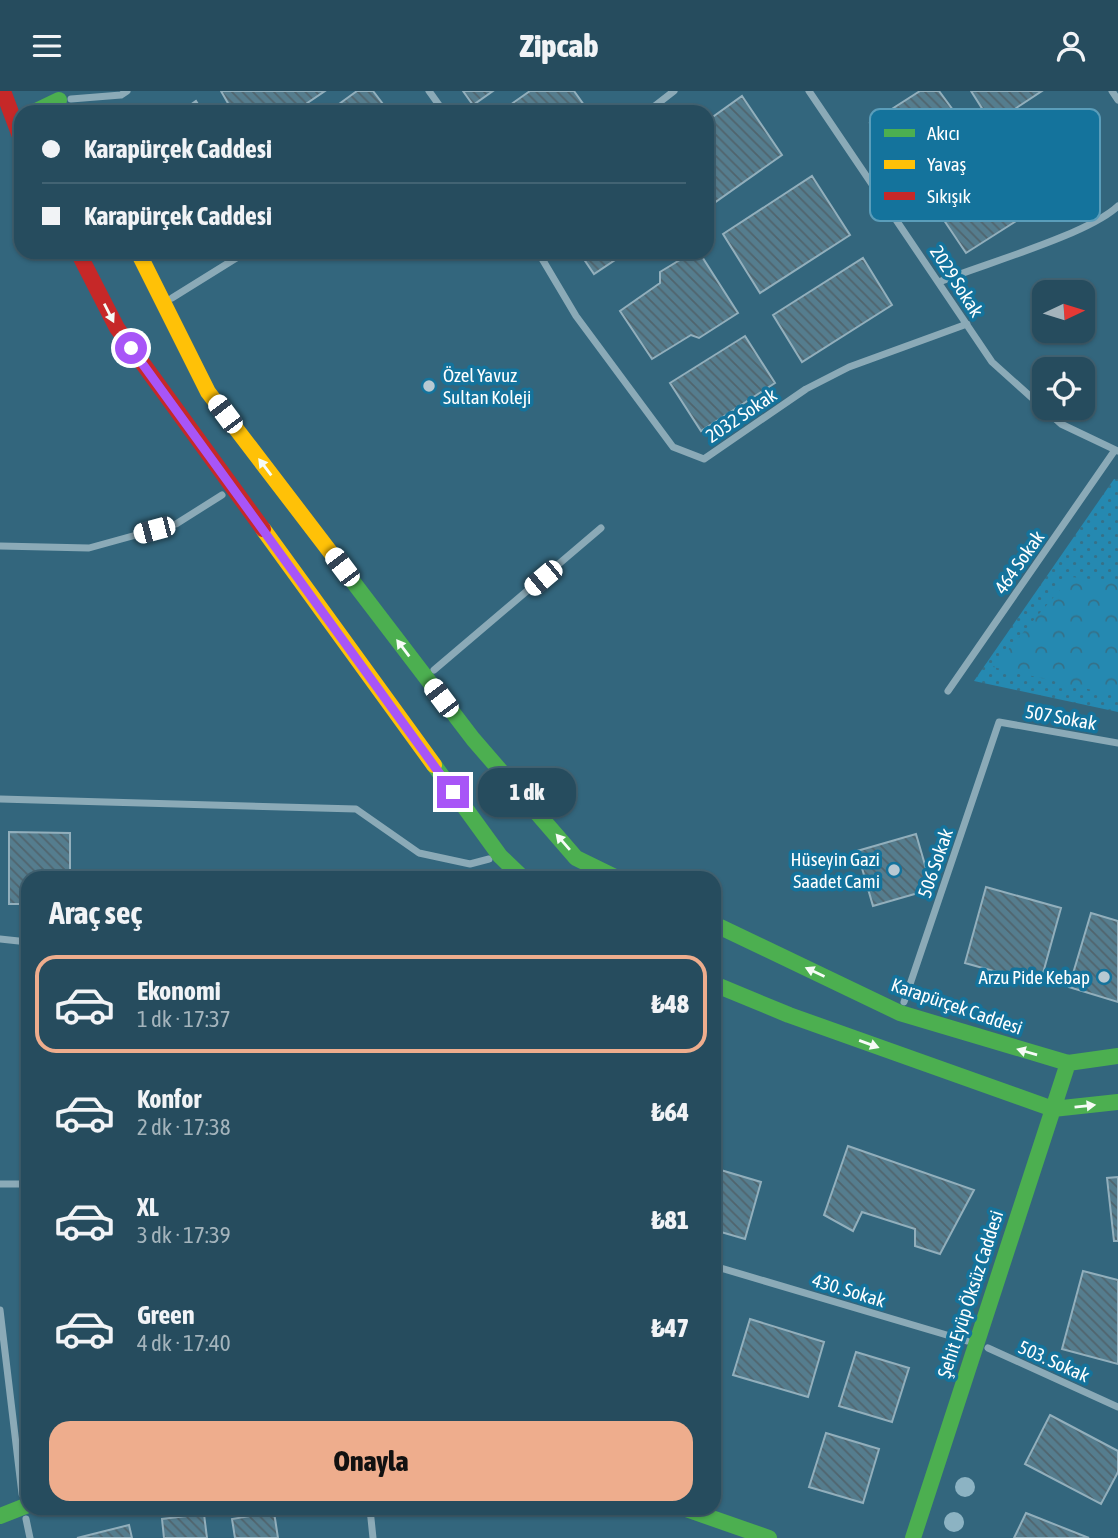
<!DOCTYPE html>
<html lang="tr">
<meta charset="utf-8">
<style>
:root{--surface:#264c5e;--page:#325667;--text:#f1f3f6;--muted:#a4b4bc;--line:#426373;--accent:#eead8d}
body{margin:0;font-family:"Asap Condensed",sans-serif;background:var(--page);color:var(--text);height:100vh;display:flex;flex-direction:column;font-size:26px;white-space:nowrap}
*{box-sizing:border-box;margin:0}
p{font-size:23px;color:var(--muted)}
.icon{flex:none;width:38px;height:38px;fill:none;stroke:currentColor;stroke-width:2;stroke-linecap:round;stroke-linejoin:round}
.map{position:relative;flex:1;overflow:hidden}
.side{position:absolute;left:21px;top:780px;width:700px;height:644px;display:flex;flex-direction:column;background:var(--surface);border-radius:21px;box-shadow:0 2px 5px #0004,0 0 0 2px var(--line)}
.side>*{flex:none}
.banner{position:absolute;left:14px;top:14px;width:700px;height:154px;border-radius:21px;box-shadow:0 2px 5px #0004,0 0 0 2px var(--line);display:grid;align-content:center;height:154px;padding:0 28px;background:var(--surface)}
.needle{width:46px;rotate:86deg}
.controls{position:absolute;left:1032px;top:189px;display:grid;gap:14px}
.controls a{display:grid;place-items:center;width:63px;height:63px;border-radius:14px;background:var(--surface);box-shadow:0 2px 5px #0004,0 0 0 2px var(--line);font-size:35px}
.end{position:absolute;width:32px;height:32px;margin:-16px;border:9px solid #a855f7;background:#fff;box-shadow:0 0 0 4px #fff}
.from{border-radius:50%}
.bubble{position:absolute;height:49px;border-radius:21px;background:var(--surface);box-shadow:0 2px 5px #0004,0 0 0 2px var(--line);font-size:23px;font-weight:800;line-height:49px;text-align:center}
.car{position:absolute;width:21px;height:42px;margin:-21px -10px;border-radius:9px;box-shadow:0 0 5px 2px #0007;background:linear-gradient(#fff 24%,#345 0 40%,#fff 0 76%,#345 0 86%,#fff 0)}
.banner b{display:flex;align-items:center;gap:24px;height:66px;font-size:26px}
.banner b+b{border-top:2px solid var(--line)}
.banner i{width:18px;height:18px;background:var(--text)}
ul{padding:0;list-style:none}
li{display:flex;align-items:center;gap:21px;height:98px;margin:0 14px 10px;padding:0 14px;border:4px solid transparent;border-radius:21px}
li div{flex:1}
li b{display:block;font-size:26px}
li em{font-style:normal;font-weight:800}
li.on{border-color:var(--accent)}
li>.icon{width:63px;height:63px;stroke-width:1.5}
h2{padding:0 28px;font-size:32px;line-height:84px}
.cta{display:flex;gap:14px;margin-top:auto;padding:14px 28px}
.cta a{flex:1;height:80px;border-radius:21px;background:var(--accent);color:#111;font-size:28px;font-weight:800;line-height:80px;text-align:center}
header{display:flex;justify-content:space-between;align-items:center;height:91px;padding:0 28px;background:var(--surface);font-size:32px;font-weight:800}
.map>svg:first-child{display:block}
</style>
<header><svg class="icon" aria-label="menu" viewBox="0 0 24 24"><path d="M4 6h16M4 12h16M4 18h16"/></svg>Zipcab<svg class="icon" aria-label="person" viewBox="0 0 24 24"><circle cx="12" cy="8" r="4"/><path d="M4 21q1-7 8-7t8 7"/></svg></header>
<div class="map">
<svg width="1118" height="1447" viewBox="0 0 1118 1447">
<defs>
<pattern id="grass-dots" width="8" height="8" patternUnits="userSpaceOnUse" patternTransform="scale(1.75)"><rect width="8" height="8" fill="#2589b1"/><path d="M2 2h.1M6 6h.1" fill="none" stroke="#357189" stroke-width="1.8" stroke-linecap="round"/></pattern>
<pattern id="forest-crowns" width="20" height="18" patternUnits="userSpaceOnUse" patternTransform="scale(1.75)"><rect width="20" height="18" fill="#2589b1"/><path d="M2 6a3 3 0 1 1 6 0M12 15a3 3 0 1 1 6 0" fill="none" stroke="#357189"/></pattern>
<pattern id="building-back-hatch" width="6" height="6" patternUnits="userSpaceOnUse" patternTransform="scale(1.75)"><rect width="6" height="6" fill="#557d8e"/><path d="M-1 5l2 2M0 0l6 6M5-1l2 2" fill="none" stroke="#50646d"/></pattern>
</defs>
<rect width="100%" height="100%" fill="#33667d"/>
<path fill="url(#grass-dots)" d="M 1114,388 L 1118,388 L 1118,621 L 974,590 Z"/>
<path fill="url(#forest-crowns)" d="M 1071,486 L 1118,491 L 1118,605 L 993,576 Z"/>
<path fill="url(#building-back-hatch)" stroke="#92afbc" stroke-width="2" d="M 221,0 L 325,0 L 294,21 L 233,21 Z
M 357,0 L 373,0 L 389,21 L 328,21 Z
M 463,0 L 493,0 L 473,14 Z
M 530,0 L 574,0 L 589,21 L 500,21 Z
M 920,0 L 939,0 L 967,38 L 907,81 L 870,32 Z
M 971,0 L 1042,0 L 992,33 Z
M 742,5 L 782,64 L 707,117 L 707,30 Z
M 196,10 L 203,21 L 180,21 Z
M 987,57 L 1032,120 L 966,162 L 923,98 Z
M 812,85 L 850,144 L 760,202 L 723,143 Z
M 579,161 L 627,161 L 594,183 Z
M 693,161 L 699,161 L 738,222 L 699,247 L 691,244 L 652,268 L 620,220 L 660,192 L 660,181 Z
M 863,167 L 892,214 L 802,271 L 773,224 Z
M 745,245 L 775,292 L 701,340 L 670,292 Z
M 9,741 L 70,742 L 70,788 L 28,788 L 28,813 L 9,813 Z
M 916,743 L 932,798 L 873,815 L 857,760 Z
M 986,796 L 1061,817 L 1040,893 L 965,872 Z
M 1091,822 L 1118,830 L 1118,911 L 1069,896 Z
M 848,1055 L 974,1099 L 940,1163 L 915,1155 L 915,1138 L 862,1121 L 853,1140 L 824,1124 Z
M 714,1077 L 761,1091 L 745,1148 L 714,1139 Z
M 1118,1086 L 1118,1150 L 1114,1150 L 1107,1087 Z
M 1083,1180 L 1118,1189 L 1118,1273 L 1062,1258 Z
M 750,1228 L 824,1251 L 808,1306 L 733,1284 Z
M 856,1261 L 909,1277 L 892,1331 L 839,1315 Z
M 1050,1324 L 1118,1360 L 1118,1381 L 1101,1413 L 1025,1373 Z
M 826,1342 L 879,1358 L 863,1412 L 809,1396 Z
M 274,1421 L 278,1447 L 235,1447 L 232,1428 Z
M 1026,1422 L 1089,1447 L 1014,1447 Z
M 204,1423 L 207,1447 L 164,1447 L 162,1428 Z
M 129,1434 L 132,1447 L 77,1447 Z"/>
<g fill="none" stroke-linecap="round" stroke-linejoin="round">
<path stroke="#8baab7" stroke-width="7" d="M 429,0 L 444,21
M 809,0 L 992,271 L 1061,333 L 1118,360
M 1112,0 L 1118,9
M 71,8 L 121,4 L 127,0
M 647,21 L 674,0
M 538,161 L 576,225 L 673,356 L 704,368 L 806,298 L 849,276 L 967,233
M 939,191 C 983,173 1087,144 1118,115
M 172,207 L 246,161
M 0,455 L 89,457 L 176,433 L 222,404
M 434,579 L 601,437
M 948,600 L 1115,359
M 0,708 L 356,718 L 419,762 L 470,773 L 489,768
M 0,848 L 28,851
M 904,911 L 999,631 L 1118,652
M 0,1093 L 28,1093
M 714,1175 L 967,1250
M 0,1219 L 22,1403
M 988,1257 L 1118,1316
M 370,1418 L 373,1447
M 26,1428 L 30,1447"/>
<path stroke="#4caf50" stroke-width="16" d="M 34,21 L 59,9
M 331,462 L 473,648 L 576,767 L 619,788
M 434,674 L 500,765 L 524,788
M 714,833 L 900,922 L 1068,972 L 1118,965
M 714,893 L 789,924 L 1053,1018 L 1118,1011
M 686,1418 L 769,1447
M 0,1425 L 28,1414
M 913,1447 L 1068,972"/>
<path stroke="#ffc107" stroke-width="16" d="M 138,161 L 208,301 L 331,462
M 263,438 L 434,674"/>
<path stroke="#c62828" stroke-width="16" d="M 3,0 L 21,48
M 78,161 L 117,237 L 263,438"/>
</g>
<g fill="#8cb3c3">
<circle cx="965" cy="1396" r="10"/>
<circle cx="954" cy="1431" r="10"/>
</g>
<defs><path id="oneway-solid" d="M-6-.8H1V-3.2L6.5 0L1 3.2V.8H-6Z" transform="scale(1.75)"/></defs>
<g fill="#f6fbf6">
<use href="#oneway-solid" transform="translate(109 222) rotate(63)"/>
<use href="#oneway-solid" transform="translate(265 376) rotate(-127)"/>
<use href="#oneway-solid" transform="translate(403 557) rotate(-127)"/>
<use href="#oneway-solid" transform="translate(563 751) rotate(-131)"/>
<use href="#oneway-solid" transform="translate(815 881) rotate(-155)"/>
<use href="#oneway-solid" transform="translate(869 953) rotate(20)"/>
<use href="#oneway-solid" transform="translate(1027 961) rotate(-164)"/>
<use href="#oneway-solid" transform="translate(1085 1015) rotate(-6)"/>
</g>
<g fill="none" stroke-linecap="round" stroke-linejoin="round">
<path stroke="#a855f7" stroke-width="9" d="M 131,257 L 453,701"/>
</g>
<g fill="#b8c9d2" stroke="#14739c" stroke-width="2.5">
<circle cx="429" cy="295" r="7"/>
<circle cx="894" cy="779" r="7"/>
<circle cx="1104" cy="886" r="7"/>
</g>
<g text-anchor="middle" stroke-width="7" stroke-linejoin="round" paint-order="stroke">
<g font-size="19" fill="#fff" stroke="#14739c">
<text transform="translate(957 190) rotate(57)" y="7">2029 Sokak</text>
<text transform="translate(741 324) rotate(-34)" y="7">2032 Sokak</text>
<text transform="translate(1019 471) rotate(-55)" y="7">464 Sokak</text>
<text transform="translate(1061 626) rotate(10)" y="7">507 Sokak</text>
<text transform="translate(935 772) rotate(-71)" y="7">506 Sokak</text>
<text transform="translate(957 915) rotate(19)" y="7">Karapürçek Caddesi</text>
<text transform="translate(849 1199) rotate(17)" y="7">430. Sokak</text>
<text transform="translate(970 1203) rotate(-72)" y="7">Şehit Eyüp Öksüz Caddesi</text>
<text transform="translate(1054 1270) rotate(24)" y="7">503. Sokak</text>
</g>
<g font-size="19" fill="#fff" stroke="#14739c" text-anchor="end">
<text x="443" y="291" text-anchor="start">Özel Yavuz<tspan x="443" dy="22">Sultan Koleji</tspan></text>
<text x="880" y="775">Hüseyin Gazi<tspan x="880" dy="22">Saadet Cami</tspan></text>
<text x="1090" y="893">Arzu Pide Kebap</text>
</g>
</g>
<rect x="870" y="18" width="230" height="112" rx="10" fill="#14739c" stroke="#5a9dba" stroke-width="2"/>
<rect x="884" y="38" width="31" height="8" fill="#4caf50"/>
<rect x="884" y="69" width="31" height="9" fill="#ffc107"/>
<rect x="884" y="101" width="31" height="8" fill="#c62828"/>
<g font-size="19" fill="#fff">
<text x="927" y="49">Akıcı</text>
<text x="927" y="80">Yavaş</text>
<text x="927" y="112">Sıkışık</text>
</g>
</svg>
<div class="controls">
<a><svg class="needle" viewBox="-14 -14 28 28"><path d="M0-13l5 13h-10z" fill="#e53935"/><path d="M0 13l5-13h-10z" fill="#a4b4bc"/></svg></a>
<a><svg class="icon" aria-label="locate" viewBox="0 0 24 24"><circle cx="12" cy="12" r="6"/><path d="M12 2v4M12 18v4M2 12h4M18 12h4"/></svg></a>
</div>
<i class="end from" style="left:131px;top:257px"></i>
<i class="end" style="left:453px;top:701px"></i>
<div class="bubble" style="left:478px;top:677px;width:98px">1 dk</div>
<i class="car" style="left:225px;top:323px;rotate:323deg"></i>
<i class="car" style="left:154px;top:439px;rotate:255deg"></i>
<i class="car" style="left:342px;top:476px;rotate:323deg"></i>
<i class="car" style="left:543px;top:487px;rotate:230deg"></i>
<i class="car" style="left:441px;top:607px;rotate:323deg"></i>
<div class="banner">
<b><i class="from"></i>Karapürçek Caddesi</b>
<b><i></i>Karapürçek Caddesi</b>
</div>
<section class="side">
<h2>Araç seç</h2>
<ul>
<li class="on"><svg class="icon" aria-label="car" viewBox="0 0 24 24"><path d="M5 17H2v-5l4-1 3-4h7l3 4 3 1v5h-3M9 17h6M6 11h13"/><circle cx="7" cy="17" r="2"/><circle cx="17" cy="17" r="2"/></svg><div><b>Ekonomi</b><p>1 dk · 17:37</p></div><em>₺48</em></li>
<li><svg class="icon" aria-label="car" viewBox="0 0 24 24"><path d="M5 17H2v-5l4-1 3-4h7l3 4 3 1v5h-3M9 17h6M6 11h13"/><circle cx="7" cy="17" r="2"/><circle cx="17" cy="17" r="2"/></svg><div><b>Konfor</b><p>2 dk · 17:38</p></div><em>₺64</em></li>
<li><svg class="icon" aria-label="car" viewBox="0 0 24 24"><path d="M5 17H2v-5l4-1 3-4h7l3 4 3 1v5h-3M9 17h6M6 11h13"/><circle cx="7" cy="17" r="2"/><circle cx="17" cy="17" r="2"/></svg><div><b>XL</b><p>3 dk · 17:39</p></div><em>₺81</em></li>
<li><svg class="icon" aria-label="car" viewBox="0 0 24 24"><path d="M5 17H2v-5l4-1 3-4h7l3 4 3 1v5h-3M9 17h6M6 11h13"/><circle cx="7" cy="17" r="2"/><circle cx="17" cy="17" r="2"/></svg><div><b>Green</b><p>4 dk · 17:40</p></div><em>₺47</em></li>
</ul>
<div class="cta"><a>Onayla</a></div>
</section>
</div>
